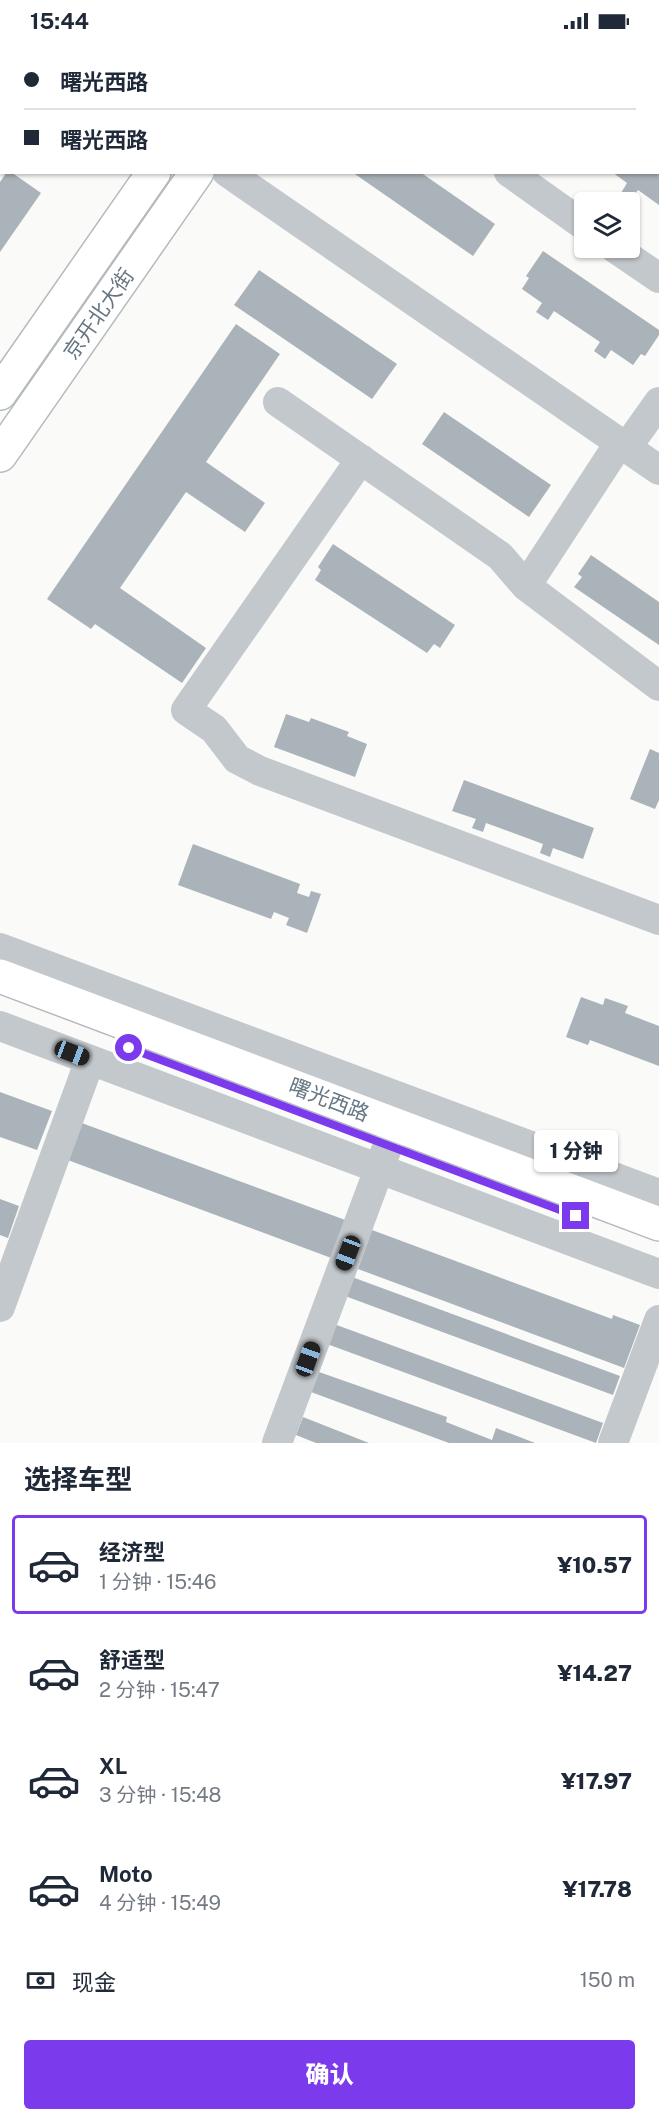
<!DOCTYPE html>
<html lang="zh">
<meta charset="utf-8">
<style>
:root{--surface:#fff;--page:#f2f2f3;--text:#1f2937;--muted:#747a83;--line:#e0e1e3;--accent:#7c3aed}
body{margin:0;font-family:"Public Sans","Noto Sans SC",sans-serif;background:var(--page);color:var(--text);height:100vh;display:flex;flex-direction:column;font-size:22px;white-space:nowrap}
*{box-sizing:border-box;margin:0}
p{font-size:20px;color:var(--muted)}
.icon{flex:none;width:33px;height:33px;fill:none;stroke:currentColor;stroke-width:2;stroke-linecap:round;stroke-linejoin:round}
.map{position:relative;height:1401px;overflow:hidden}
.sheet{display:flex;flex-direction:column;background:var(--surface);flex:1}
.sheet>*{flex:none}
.top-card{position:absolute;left:0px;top:0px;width:660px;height:132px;box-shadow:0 2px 4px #0004;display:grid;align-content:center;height:132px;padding:0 24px;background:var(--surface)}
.buttons{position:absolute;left:574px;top:150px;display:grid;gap:12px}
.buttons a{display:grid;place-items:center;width:66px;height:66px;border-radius:6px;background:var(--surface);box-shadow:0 2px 4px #0004;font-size:30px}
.end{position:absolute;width:27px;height:27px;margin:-14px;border:8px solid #7c3aed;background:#fff;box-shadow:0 0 0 3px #fff}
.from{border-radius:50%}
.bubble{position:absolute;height:42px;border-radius:6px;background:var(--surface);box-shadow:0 2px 4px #0004;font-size:20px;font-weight:800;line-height:42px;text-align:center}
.car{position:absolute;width:18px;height:36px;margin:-18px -9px;border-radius:8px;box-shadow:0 0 4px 2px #0007;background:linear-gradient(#222 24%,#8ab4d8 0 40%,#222 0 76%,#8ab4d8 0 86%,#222 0)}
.top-card b{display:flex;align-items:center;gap:21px;height:57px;font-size:22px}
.top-card b+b{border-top:2px solid var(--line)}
.top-card i{width:15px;height:15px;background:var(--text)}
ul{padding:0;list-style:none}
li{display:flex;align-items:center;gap:18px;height:99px;margin:0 12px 9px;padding:0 12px;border:3px solid transparent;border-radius:6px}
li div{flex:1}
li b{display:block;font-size:22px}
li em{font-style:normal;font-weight:800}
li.on{border-color:var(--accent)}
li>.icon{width:54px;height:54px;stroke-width:1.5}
h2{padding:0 24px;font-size:27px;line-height:72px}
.pay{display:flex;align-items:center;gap:15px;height:66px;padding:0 24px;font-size:22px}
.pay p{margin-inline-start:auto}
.primary-button{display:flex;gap:12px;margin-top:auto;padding:12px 24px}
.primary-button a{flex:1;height:69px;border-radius:6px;background:var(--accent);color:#fff;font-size:24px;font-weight:800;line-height:69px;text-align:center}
.status{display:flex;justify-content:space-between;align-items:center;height:42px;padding:0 30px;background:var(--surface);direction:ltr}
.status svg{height:16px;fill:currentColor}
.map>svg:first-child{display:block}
</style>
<div class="status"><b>15:44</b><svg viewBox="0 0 49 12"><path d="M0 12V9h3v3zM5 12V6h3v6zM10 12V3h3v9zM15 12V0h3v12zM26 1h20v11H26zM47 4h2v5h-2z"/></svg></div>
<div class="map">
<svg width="659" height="1401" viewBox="0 0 659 1401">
<rect width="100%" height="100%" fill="#fafaf8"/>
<path fill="#aab3b9" d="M 7,130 L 11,130 L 41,151 L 0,210 L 0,140 Z
M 352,130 L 420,130 L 495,182 L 473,214 Z
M 612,130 L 659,130 L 659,163 L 638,148 L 631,158 L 621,151 L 627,141 Z
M 543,209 L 659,288 L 659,293 L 645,314 L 641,312 L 633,323 L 611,308 L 605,317 L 594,309 L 600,300 L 554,269 L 548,278 L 536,270 L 542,261 L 522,247 L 529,236 L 526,234 Z
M 259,228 L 397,322 L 372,357 L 234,263 Z
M 236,282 L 280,312 L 206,420 L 265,461 L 245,490 L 186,450 L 120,546 L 206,606 L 182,641 L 95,582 L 91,587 L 47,557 Z
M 444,370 L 551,443 L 529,475 L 422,402 Z
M 333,502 L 455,583 L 440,606 L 434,602 L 427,611 L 315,538 L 321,528 L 318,525 Z
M 591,513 L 659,560 L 659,603 L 574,545 L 582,535 L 578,532 Z
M 286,672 L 309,680 L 311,676 L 349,690 L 347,694 L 367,702 L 355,735 L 274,705 Z
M 650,707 L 659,711 L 659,758 L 655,767 L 630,757 Z
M 464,738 L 594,786 L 583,817 L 553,806 L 550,815 L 540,811 L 543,802 L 486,781 L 483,790 L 472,786 L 476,777 L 452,769 Z
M 193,802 L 300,842 L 297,851 L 309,855 L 311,849 L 321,852 L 307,891 L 286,883 L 289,876 L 274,870 L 271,877 L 178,843 Z
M 581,955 L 603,963 L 605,956 L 628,964 L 625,971 L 659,984 L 659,1024 L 590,998 L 588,1003 L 566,995 Z
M 0,1050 L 52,1069 L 37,1108 L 0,1095 Z
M 79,1080 L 348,1179 L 334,1217 L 65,1117 Z
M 0,1157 L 19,1164 L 8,1196 L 0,1193 Z
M 372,1188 L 612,1277 L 613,1273 L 640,1283 L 624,1326 L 358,1227 Z
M 352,1235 L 620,1334 L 613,1353 L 345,1254 Z
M 334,1282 L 603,1381 L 596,1401 L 327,1302 Z
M 319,1330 L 447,1375 L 446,1380 L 492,1398 L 496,1386 L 535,1401 L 449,1401 L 311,1350 Z
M 303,1375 L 369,1401 L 316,1401 L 296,1393 Z"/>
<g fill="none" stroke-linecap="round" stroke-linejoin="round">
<defs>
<path id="major" d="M 244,2 L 245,0
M 287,2 L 289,0
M 0,351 L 154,130
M 0,413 L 197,130
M 0,934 L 659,1182"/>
</defs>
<use href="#major" stroke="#b5babe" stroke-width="36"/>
<path stroke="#c3c8cc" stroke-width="30" d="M 581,0 L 583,2
M 541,2 L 542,0
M 658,43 L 659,43
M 227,130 L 659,428
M 509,130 L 585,184
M 615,206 L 659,236
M 278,360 L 500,514 L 526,544 L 659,644
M 627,405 L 659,360
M 361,417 L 186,668 L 214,687 L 237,717 L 260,729 L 659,878
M 526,544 L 620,400
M 0,906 L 659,1152
M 0,984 L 659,1232
M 0,1265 L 90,1018
M 277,1401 L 388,1103
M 613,1401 L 659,1278"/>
<use href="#major" stroke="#fff" stroke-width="33"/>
</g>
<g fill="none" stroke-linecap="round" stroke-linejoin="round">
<path stroke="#7c3aed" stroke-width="8" d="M 129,1006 L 576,1174"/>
</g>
<g text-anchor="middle" stroke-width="6" stroke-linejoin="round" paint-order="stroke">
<g font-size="21" fill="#657683" stroke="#fff">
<text transform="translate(99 272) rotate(-55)" y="7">京开北大街</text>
<text transform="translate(329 1058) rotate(21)" y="7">曙光西路</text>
</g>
</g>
</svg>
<div class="buttons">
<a><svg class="icon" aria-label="layers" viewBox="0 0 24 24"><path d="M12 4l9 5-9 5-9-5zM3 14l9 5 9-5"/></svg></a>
</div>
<i class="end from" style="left:129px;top:1006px"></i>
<i class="end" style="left:576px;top:1174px"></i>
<div class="bubble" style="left:534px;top:1088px;width:84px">1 分钟</div>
<i class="car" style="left:72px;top:1011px;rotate:111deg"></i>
<i class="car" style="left:348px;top:1211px;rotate:201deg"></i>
<i class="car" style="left:308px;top:1317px;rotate:20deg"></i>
<div class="top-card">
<b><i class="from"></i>曙光西路</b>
<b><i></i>曙光西路</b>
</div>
</div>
<section class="sheet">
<h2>选择车型</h2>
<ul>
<li class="on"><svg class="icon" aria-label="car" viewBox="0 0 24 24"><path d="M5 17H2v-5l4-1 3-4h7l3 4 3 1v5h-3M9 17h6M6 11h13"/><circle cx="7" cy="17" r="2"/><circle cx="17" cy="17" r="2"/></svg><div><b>经济型</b><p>1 分钟 · 15:46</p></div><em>¥10.57</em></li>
<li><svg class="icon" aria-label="car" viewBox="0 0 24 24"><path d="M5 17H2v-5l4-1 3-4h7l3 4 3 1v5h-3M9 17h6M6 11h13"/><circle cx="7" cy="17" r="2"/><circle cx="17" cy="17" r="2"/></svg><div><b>舒适型</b><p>2 分钟 · 15:47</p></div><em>¥14.27</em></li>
<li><svg class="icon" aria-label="car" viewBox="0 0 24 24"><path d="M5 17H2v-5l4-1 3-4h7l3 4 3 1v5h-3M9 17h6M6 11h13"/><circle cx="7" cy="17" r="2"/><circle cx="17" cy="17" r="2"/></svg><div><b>XL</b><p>3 分钟 · 15:48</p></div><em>¥17.97</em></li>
<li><svg class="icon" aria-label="car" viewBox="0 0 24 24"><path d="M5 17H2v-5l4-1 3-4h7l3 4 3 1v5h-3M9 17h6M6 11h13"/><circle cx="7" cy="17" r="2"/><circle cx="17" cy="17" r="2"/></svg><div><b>Moto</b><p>4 分钟 · 15:49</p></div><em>¥17.78</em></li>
</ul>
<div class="pay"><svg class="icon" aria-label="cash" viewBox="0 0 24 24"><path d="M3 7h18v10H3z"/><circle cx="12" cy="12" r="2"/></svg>现金<p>150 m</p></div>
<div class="primary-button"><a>确认</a></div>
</section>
